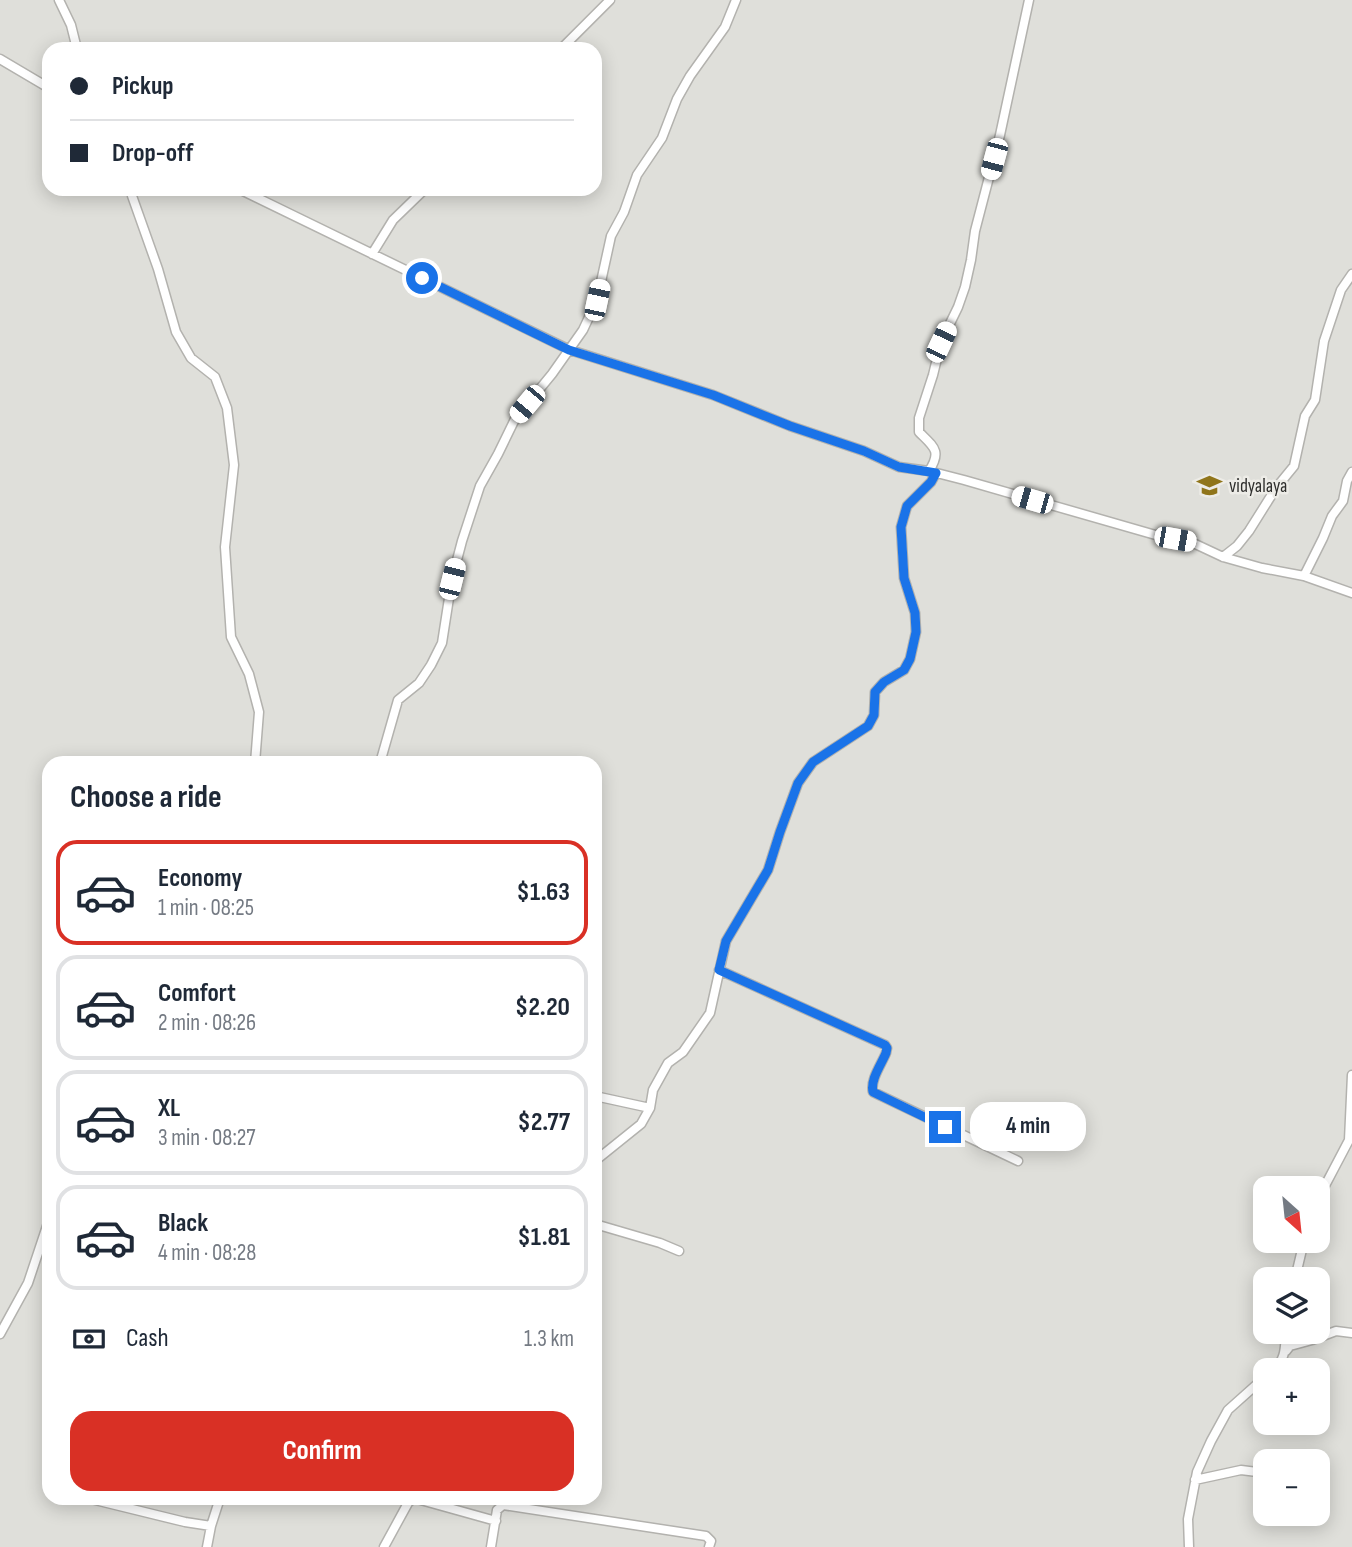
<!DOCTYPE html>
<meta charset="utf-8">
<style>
:root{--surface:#fff;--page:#f2f2f3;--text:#1f2937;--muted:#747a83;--line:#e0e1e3;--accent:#d93025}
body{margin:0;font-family:"Sofia Sans Condensed",sans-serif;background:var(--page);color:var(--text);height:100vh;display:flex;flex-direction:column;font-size:26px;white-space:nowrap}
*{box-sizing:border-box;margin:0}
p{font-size:23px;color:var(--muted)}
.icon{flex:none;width:38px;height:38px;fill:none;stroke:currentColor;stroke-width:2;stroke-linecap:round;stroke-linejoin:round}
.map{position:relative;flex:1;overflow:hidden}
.panel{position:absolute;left:42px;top:756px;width:560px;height:749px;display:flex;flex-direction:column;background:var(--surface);border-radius:21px;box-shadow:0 4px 18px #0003}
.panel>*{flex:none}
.guide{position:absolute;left:42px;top:42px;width:560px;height:154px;border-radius:21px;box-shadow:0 4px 18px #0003;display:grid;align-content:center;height:154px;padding:0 28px;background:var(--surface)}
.needle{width:46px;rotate:153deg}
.controls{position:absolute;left:1253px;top:1176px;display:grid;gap:14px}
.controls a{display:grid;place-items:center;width:77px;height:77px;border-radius:14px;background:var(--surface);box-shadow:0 4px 18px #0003;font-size:35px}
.end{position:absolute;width:32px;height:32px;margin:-16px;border:9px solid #1a73e8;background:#fff;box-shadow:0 0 0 4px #fff}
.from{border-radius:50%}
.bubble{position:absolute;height:49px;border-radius:21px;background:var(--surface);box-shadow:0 4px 18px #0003;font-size:23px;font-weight:700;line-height:49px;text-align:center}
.car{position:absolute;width:21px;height:42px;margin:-21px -10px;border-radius:9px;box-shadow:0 0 5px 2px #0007;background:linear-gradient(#fff 24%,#345 0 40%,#fff 0 76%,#345 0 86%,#fff 0)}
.guide b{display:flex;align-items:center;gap:24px;height:66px;font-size:26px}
.guide b+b{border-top:2px solid var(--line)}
.guide i{width:18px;height:18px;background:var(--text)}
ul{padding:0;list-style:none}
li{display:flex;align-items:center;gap:21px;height:105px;margin:0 14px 10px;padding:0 14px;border:4px solid var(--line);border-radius:21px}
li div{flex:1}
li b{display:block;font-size:26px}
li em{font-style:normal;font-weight:700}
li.current{border-color:var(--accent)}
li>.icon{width:63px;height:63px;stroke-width:1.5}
h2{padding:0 28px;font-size:32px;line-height:84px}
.pay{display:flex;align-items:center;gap:18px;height:77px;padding:0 28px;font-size:26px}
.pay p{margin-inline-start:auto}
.primary-button{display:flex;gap:14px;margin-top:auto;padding:14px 28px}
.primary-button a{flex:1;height:80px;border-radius:21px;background:var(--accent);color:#fff;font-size:28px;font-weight:700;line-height:80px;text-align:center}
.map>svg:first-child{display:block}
</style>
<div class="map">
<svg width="1352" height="1547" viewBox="0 0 1352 1547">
<rect width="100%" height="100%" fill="#dfdfda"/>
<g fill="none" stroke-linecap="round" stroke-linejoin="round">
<defs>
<path id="minor" d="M 59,0 L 71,25 L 77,49
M 561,49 L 610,0
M 0,59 L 49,88
M 127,189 L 131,193 L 158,269 L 176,332 L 191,358 L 215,377 L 227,408 L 234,465 L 225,547 L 231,637 L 249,674 L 259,712 L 255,763
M 239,189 L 570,350 L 713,395 L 790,426 L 864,451 L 899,467 L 929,471 L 964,480 L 1159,536 L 1191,542 L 1223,557 L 1262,568 L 1304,576 L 1352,593
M 372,254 L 393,220 L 425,189
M 929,471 C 942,451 934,447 919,432 L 919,418 L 933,375 L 941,342 L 958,307 L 965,287 L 971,260 L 975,231 L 1000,135 L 1029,0
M 1223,557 L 1237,546 L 1249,531 L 1276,488 L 1294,466 L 1305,416 L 1315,400 L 1324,341 L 1341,290 L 1352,274
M 1304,576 L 1323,538 L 1332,516 L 1343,501 L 1347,481 L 1352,472
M 380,763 L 398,700 L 419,683 L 431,665 L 442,643 L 452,579 L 462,541 L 480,486 L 498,454 L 515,419 L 552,374 L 583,330 L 597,300 L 611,236 L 624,212 L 637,175 L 662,138 L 677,99 L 690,76 L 725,27 L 736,0
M 719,970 L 885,1045 L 887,1048 L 886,1053 C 881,1065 870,1080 873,1092 L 1018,1161
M 595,1096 L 650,1108
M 595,1161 L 641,1124 L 650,1108 L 653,1090 L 668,1063 L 683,1052 L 710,1013 L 726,941 L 768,870 L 780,832 L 798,783 L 813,762 L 868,726 L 874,715 L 875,692 L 884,682 L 904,670 L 910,659 L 916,632 L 915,613 L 904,578 L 901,527 L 907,506 L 931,482 L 936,473
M 1318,1199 L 1349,1140 L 1352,1075
M 595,1224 L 660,1243 L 679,1251
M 1295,1279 L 1304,1241
M 0,1334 L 28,1283 L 49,1220
M 1286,1351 L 1290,1346 L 1312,1340 L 1336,1331 L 1352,1333
M 1273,1370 C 1286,1360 1285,1347 1286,1332
M 1195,1480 L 1241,1470 L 1265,1473
M 87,1498 L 185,1522 L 211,1526
M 207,1547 L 211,1526 L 220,1498
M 384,1547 L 408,1503 L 412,1499 L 417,1499 L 496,1521
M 491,1547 L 497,1510 L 503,1505 L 706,1536 L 711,1541 L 709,1547
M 1189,1547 L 1188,1519 L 1197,1472 L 1211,1441 L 1228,1410 L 1265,1377"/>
</defs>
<use href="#minor" stroke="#b3b2ae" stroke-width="11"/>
<use href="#minor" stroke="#fff" stroke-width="8"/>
</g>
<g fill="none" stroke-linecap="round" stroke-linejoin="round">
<path stroke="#1a73e8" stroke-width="9" d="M 422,278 L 569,350 L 713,395 L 790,426 L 864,451 L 899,467 L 936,473 L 931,482 L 907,506 L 901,527 L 904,578 L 915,613 L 916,632 L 910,659 L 904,670 L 884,682 L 875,692 L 874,715 L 868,726 L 813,762 L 798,783 L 780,832 L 768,870 L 726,941 L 719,970 L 885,1045 L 887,1048 L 886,1053 C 881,1065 870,1080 873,1092 L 945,1127"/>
</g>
<defs>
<symbol id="school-bare" viewBox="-9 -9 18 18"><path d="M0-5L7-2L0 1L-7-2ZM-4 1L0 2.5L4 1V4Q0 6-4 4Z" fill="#90751a" stroke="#edece7" stroke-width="2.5" paint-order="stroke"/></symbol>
</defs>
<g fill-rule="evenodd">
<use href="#school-bare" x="1192" y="468" width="35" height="35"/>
</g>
<g text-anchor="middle" stroke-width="5" stroke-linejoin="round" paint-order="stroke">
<g font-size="19" fill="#2e2e2c" stroke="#edece7" text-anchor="start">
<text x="1229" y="492">vidyalaya</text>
</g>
</g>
</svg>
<div class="controls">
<a><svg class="needle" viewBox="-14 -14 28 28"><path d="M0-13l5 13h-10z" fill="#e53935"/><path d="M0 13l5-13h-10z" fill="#747a83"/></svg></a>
<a><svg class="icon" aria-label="layers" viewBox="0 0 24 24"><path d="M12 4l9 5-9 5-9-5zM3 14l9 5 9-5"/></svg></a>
<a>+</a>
<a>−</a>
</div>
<i class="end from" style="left:422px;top:278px"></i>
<i class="end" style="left:945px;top:1127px"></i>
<div class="bubble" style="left:970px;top:1102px;width:116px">4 min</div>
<i class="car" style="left:994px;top:159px;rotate:195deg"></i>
<i class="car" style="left:597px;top:300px;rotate:12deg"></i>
<i class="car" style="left:941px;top:342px;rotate:25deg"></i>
<i class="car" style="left:527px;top:404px;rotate:220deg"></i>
<i class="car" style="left:1032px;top:500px;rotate:286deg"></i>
<i class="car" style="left:1175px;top:539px;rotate:100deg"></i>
<i class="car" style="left:452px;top:579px;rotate:14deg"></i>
<div class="guide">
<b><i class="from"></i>Pickup</b>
<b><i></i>Drop-off</b>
</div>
<section class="panel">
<h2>Choose a ride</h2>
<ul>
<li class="current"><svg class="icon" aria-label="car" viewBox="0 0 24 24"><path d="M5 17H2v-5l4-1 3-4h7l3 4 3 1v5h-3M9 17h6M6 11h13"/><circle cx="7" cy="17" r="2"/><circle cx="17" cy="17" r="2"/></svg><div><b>Economy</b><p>1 min · 08:25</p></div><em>$1.63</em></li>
<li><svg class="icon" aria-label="car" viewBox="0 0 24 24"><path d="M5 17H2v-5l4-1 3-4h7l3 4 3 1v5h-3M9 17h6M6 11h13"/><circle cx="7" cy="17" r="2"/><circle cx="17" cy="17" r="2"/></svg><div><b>Comfort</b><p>2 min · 08:26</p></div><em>$2.20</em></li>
<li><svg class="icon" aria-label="car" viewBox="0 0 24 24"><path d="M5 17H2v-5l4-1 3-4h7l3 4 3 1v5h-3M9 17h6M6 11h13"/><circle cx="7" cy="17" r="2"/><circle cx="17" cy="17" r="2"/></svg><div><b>XL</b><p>3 min · 08:27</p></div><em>$2.77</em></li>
<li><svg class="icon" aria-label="car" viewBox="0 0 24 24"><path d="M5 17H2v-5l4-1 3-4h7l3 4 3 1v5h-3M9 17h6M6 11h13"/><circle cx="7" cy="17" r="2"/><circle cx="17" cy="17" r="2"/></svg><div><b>Black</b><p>4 min · 08:28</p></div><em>$1.81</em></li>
</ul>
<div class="pay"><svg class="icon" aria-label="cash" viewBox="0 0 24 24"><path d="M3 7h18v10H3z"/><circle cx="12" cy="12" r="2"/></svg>Cash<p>1.3 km</p></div>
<div class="primary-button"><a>Confirm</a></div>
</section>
</div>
